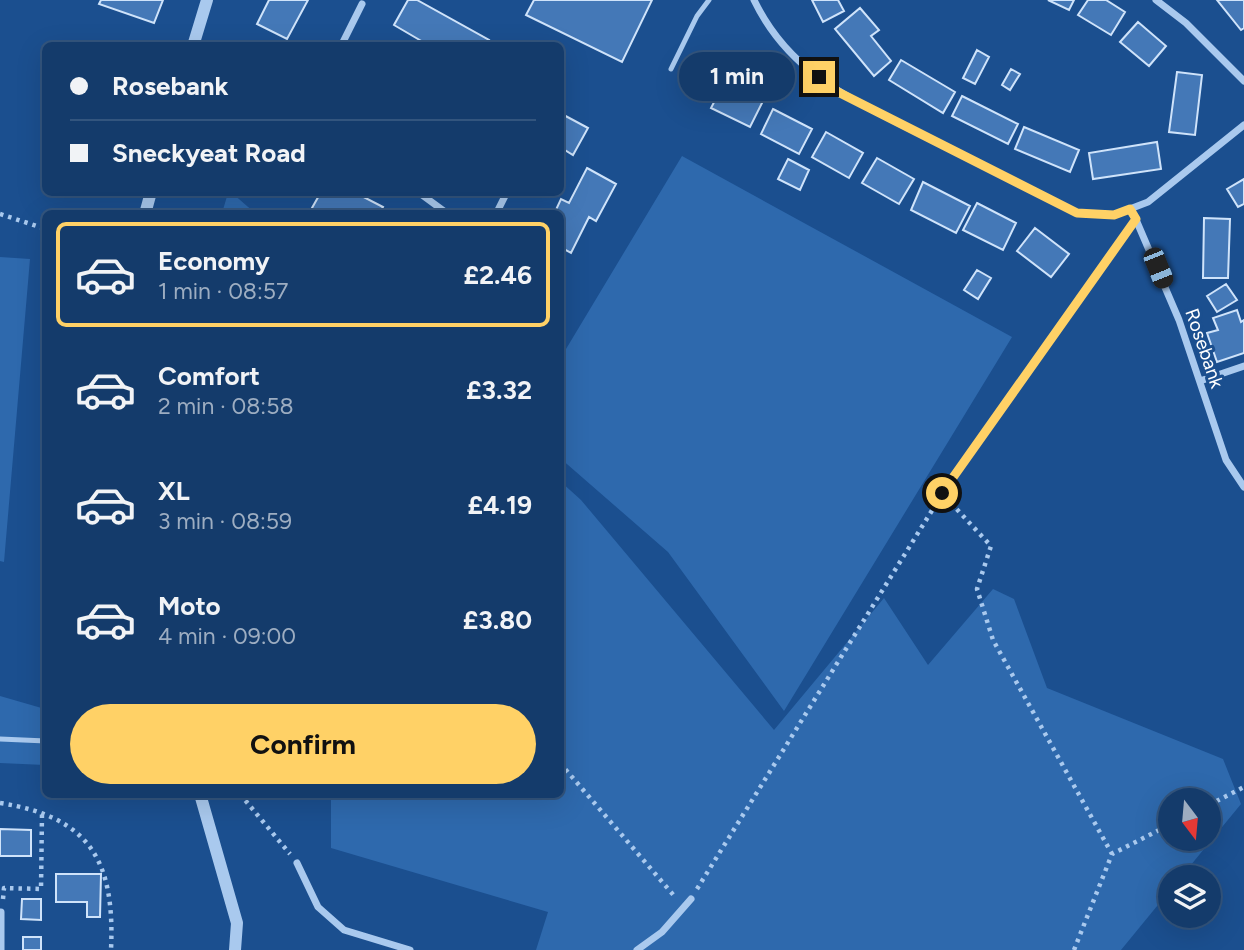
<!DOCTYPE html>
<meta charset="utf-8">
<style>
:root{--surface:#143b6b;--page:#214673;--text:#f1f3f6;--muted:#9dadc1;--line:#33557e;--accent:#ffd166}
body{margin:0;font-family:Figtree,sans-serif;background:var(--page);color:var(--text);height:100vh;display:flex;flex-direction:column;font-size:26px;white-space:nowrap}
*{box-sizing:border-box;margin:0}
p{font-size:23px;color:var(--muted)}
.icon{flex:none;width:38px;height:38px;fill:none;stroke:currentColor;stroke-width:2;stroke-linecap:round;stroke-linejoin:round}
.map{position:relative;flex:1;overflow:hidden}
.panel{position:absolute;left:42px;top:210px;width:522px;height:588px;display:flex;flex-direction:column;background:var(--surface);border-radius:10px;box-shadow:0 7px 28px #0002,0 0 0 2px var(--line)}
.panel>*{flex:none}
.banner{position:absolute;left:42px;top:42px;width:522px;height:154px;border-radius:10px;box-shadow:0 7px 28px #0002,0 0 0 2px var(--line);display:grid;align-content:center;height:154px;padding:0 28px;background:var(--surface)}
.needle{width:46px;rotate:164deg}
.tools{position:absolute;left:1158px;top:788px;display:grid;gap:14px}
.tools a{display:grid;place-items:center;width:63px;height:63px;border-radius:50%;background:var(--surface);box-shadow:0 7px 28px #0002,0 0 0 2px var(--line);font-size:35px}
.end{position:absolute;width:32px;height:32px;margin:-16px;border:9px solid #ffd166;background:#111;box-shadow:0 0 0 4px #111}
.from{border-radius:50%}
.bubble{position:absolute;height:49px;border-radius:24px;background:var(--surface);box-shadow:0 7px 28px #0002,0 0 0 2px var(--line);font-size:23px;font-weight:700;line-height:49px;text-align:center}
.car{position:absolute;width:21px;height:42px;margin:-21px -10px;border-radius:9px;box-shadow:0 0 5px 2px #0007;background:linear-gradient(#222 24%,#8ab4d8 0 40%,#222 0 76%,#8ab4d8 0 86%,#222 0)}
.banner b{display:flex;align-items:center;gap:24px;height:66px;font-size:26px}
.banner b+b{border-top:2px solid var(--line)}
.banner i{width:18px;height:18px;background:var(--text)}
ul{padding:12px 0 0;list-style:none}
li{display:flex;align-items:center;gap:21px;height:105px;margin:0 14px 10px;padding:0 14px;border:4px solid transparent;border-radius:10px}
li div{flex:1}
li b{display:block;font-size:26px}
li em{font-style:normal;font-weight:700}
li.active{border-color:var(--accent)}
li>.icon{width:63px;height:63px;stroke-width:1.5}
.button{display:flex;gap:14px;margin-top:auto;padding:14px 28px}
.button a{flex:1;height:80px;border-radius:42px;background:var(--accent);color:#111;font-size:28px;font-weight:700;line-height:80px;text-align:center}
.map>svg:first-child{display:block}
</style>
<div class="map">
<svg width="1244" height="950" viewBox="0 0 1244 950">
<rect width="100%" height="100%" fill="#1b4f8f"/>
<path fill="#2e69ad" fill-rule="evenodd" d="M 682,156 L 1012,337 L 784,711 L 668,552 L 560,458 L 560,359 Z
M 228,193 L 232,193 L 255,213 L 222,213 Z
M 0,257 L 30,259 L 4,562 L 0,561 Z
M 560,481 L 581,500 L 774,730 L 884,598 L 928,665 L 993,589 L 1014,599 L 1047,688 L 1223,759 L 1241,804 L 1181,877 L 1171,877 L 1171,889 L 1121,950 L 536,950 L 548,912 L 331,848 L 331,795 L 560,794 ZM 1171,800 L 1209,800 L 1209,838 L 1171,838 Z
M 0,696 L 45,709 L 45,765 L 0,763 Z"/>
<path fill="#4478b7" stroke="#cfe3fa" stroke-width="2" d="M 101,0 L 163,0 L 154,23 L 99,4 Z
M 269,0 L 308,0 L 287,39 L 257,24 Z
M 408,0 L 417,0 L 489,40 L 486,46 L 430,46 L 394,25 Z
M 534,0 L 652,0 L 622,62 L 526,15 Z
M 812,0 L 838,0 L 844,11 L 823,22 Z
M 1048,0 L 1074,0 L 1069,10 Z
M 1088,0 L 1106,0 L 1125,12 L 1111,35 L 1078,15 Z
M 1217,0 L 1244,0 L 1244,28 L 1241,30 Z
M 860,8 L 879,30 L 871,36 L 891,61 L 874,76 L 835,29 Z
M 1138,22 L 1166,46 L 1149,66 L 1120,42 Z
M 977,50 L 989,57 L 975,84 L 963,78 Z
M 901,60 L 955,92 L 943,113 L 889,80 Z
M 1011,69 L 1020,74 L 1010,90 L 1002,85 Z
M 1177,72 L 1202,75 L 1195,135 L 1169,132 Z
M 725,81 L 763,101 L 750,127 L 711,108 Z
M 962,96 L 1018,124 L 1008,144 L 952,116 Z
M 773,109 L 812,129 L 799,154 L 761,134 Z
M 560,113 L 588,128 L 573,155 L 560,147 Z
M 1024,127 L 1079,150 L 1070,172 L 1015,149 Z
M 826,132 L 863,153 L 849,178 L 812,157 Z
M 1157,142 L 1161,169 L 1093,179 L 1089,153 Z
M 877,158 L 914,179 L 899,204 L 862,183 Z
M 788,159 L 809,170 L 800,190 L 778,179 Z
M 587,168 L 616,184 L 596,221 L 589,217 L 571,253 L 560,247 L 560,214 L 554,214 L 561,199 L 569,203 Z
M 1244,179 L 1244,204 L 1238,207 L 1227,189 Z
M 923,182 L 970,206 L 956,233 L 911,210 Z
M 321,192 L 354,192 L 383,207 L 379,214 L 322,214 L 312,208 Z
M 977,203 L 1016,223 L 1003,250 L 963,230 Z
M 1204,218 L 1230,219 L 1228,278 L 1203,278 Z
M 1035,228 L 1069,254 L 1051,277 L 1017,251 Z
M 977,270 L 991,278 L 978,299 L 964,290 Z
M 1226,284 L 1237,300 L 1217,312 L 1207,296 Z
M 1237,310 L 1241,322 L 1244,320 L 1244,353 L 1217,362 L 1207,333 L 1218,330 L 1213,318 Z
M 0,829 L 31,830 L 31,856 L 0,856 Z
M 56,874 L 101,874 L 100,917 L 87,917 L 87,902 L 56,902 Z
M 22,899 L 41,899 L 41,920 L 21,919 Z
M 23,937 L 41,937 L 41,950 L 23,950 Z"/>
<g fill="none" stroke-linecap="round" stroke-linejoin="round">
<path stroke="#a9c9ee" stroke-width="4.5" stroke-dasharray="3.5 5" stroke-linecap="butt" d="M 0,214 L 46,229
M 951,503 L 991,546 L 977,589 L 993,640 L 1112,854
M 560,763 L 676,898
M 240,794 L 290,854
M 0,803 C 91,817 115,862 111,950
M 1209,805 L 1244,787
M 697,889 L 936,504
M 3,899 L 4,888 L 41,889 L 42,813
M 1074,950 L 1112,854 L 1171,824"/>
<path stroke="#a9c9ee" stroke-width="5" d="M 671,69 L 697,16 L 709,0
M 0,739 L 46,741"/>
<path stroke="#a9c9ee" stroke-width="7" d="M 754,0 C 792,79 861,103 934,141 C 982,165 1029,189 1077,213 L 1114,215 L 1148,202 L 1244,125
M 1156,0 L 1186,23 L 1244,81
M 341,46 L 362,4
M 418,192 L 448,214
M 496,214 L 507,192
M 1134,215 L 1179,320 L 1226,460 L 1244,487
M 1200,381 L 1244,366
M 942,493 L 1136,219
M 297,863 L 318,907 L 344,930 L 410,950
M 1,912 L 1,950
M 637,950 L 662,932 L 691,899"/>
<path stroke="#a9c9ee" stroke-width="12" d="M 193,46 L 207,0
M 145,214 L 151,192
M 200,794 L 237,923 L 235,950"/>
</g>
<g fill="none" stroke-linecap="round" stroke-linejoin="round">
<path stroke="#ffd166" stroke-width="9" d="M 819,77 L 838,92 L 1077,213 L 1114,215 L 1130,209 L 1136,219 L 942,493"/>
</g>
<g text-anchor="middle" stroke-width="6" stroke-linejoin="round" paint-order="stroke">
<g font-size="19" fill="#fff" stroke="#1b4f8f">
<text transform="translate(1205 348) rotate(71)" y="7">Rosebank</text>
</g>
</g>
</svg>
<div class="tools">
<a><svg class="needle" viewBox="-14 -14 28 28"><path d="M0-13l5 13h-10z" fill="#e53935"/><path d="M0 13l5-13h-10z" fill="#9dadc1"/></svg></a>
<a><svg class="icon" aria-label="layers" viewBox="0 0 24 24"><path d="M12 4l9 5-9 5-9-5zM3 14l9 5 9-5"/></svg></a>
</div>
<i class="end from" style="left:942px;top:493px"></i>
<i class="end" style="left:819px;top:77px"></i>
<div class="bubble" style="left:679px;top:52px;width:116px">1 min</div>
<i class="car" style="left:1158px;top:268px;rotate:158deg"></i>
<div class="banner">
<b><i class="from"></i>Rosebank</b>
<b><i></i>Sneckyeat Road</b>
</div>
<section class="panel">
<ul>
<li class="active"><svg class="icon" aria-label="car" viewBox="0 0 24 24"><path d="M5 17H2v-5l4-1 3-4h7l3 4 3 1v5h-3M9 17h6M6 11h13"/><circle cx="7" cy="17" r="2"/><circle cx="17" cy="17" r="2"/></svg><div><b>Economy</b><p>1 min · 08:57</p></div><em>£2.46</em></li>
<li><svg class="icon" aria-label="car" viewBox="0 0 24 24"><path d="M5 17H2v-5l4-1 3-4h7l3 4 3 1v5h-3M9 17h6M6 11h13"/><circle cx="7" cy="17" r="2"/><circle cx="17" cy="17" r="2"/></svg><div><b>Comfort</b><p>2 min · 08:58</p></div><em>£3.32</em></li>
<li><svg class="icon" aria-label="car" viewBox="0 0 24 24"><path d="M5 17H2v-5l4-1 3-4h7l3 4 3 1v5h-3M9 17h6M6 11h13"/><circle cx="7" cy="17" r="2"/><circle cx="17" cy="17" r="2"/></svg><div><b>XL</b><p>3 min · 08:59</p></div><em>£4.19</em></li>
<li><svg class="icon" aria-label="car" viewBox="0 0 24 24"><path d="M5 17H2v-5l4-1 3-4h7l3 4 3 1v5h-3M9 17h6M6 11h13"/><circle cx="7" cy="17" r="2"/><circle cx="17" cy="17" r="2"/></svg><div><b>Moto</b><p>4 min · 09:00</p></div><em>£3.80</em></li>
</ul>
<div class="button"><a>Confirm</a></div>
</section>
</div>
